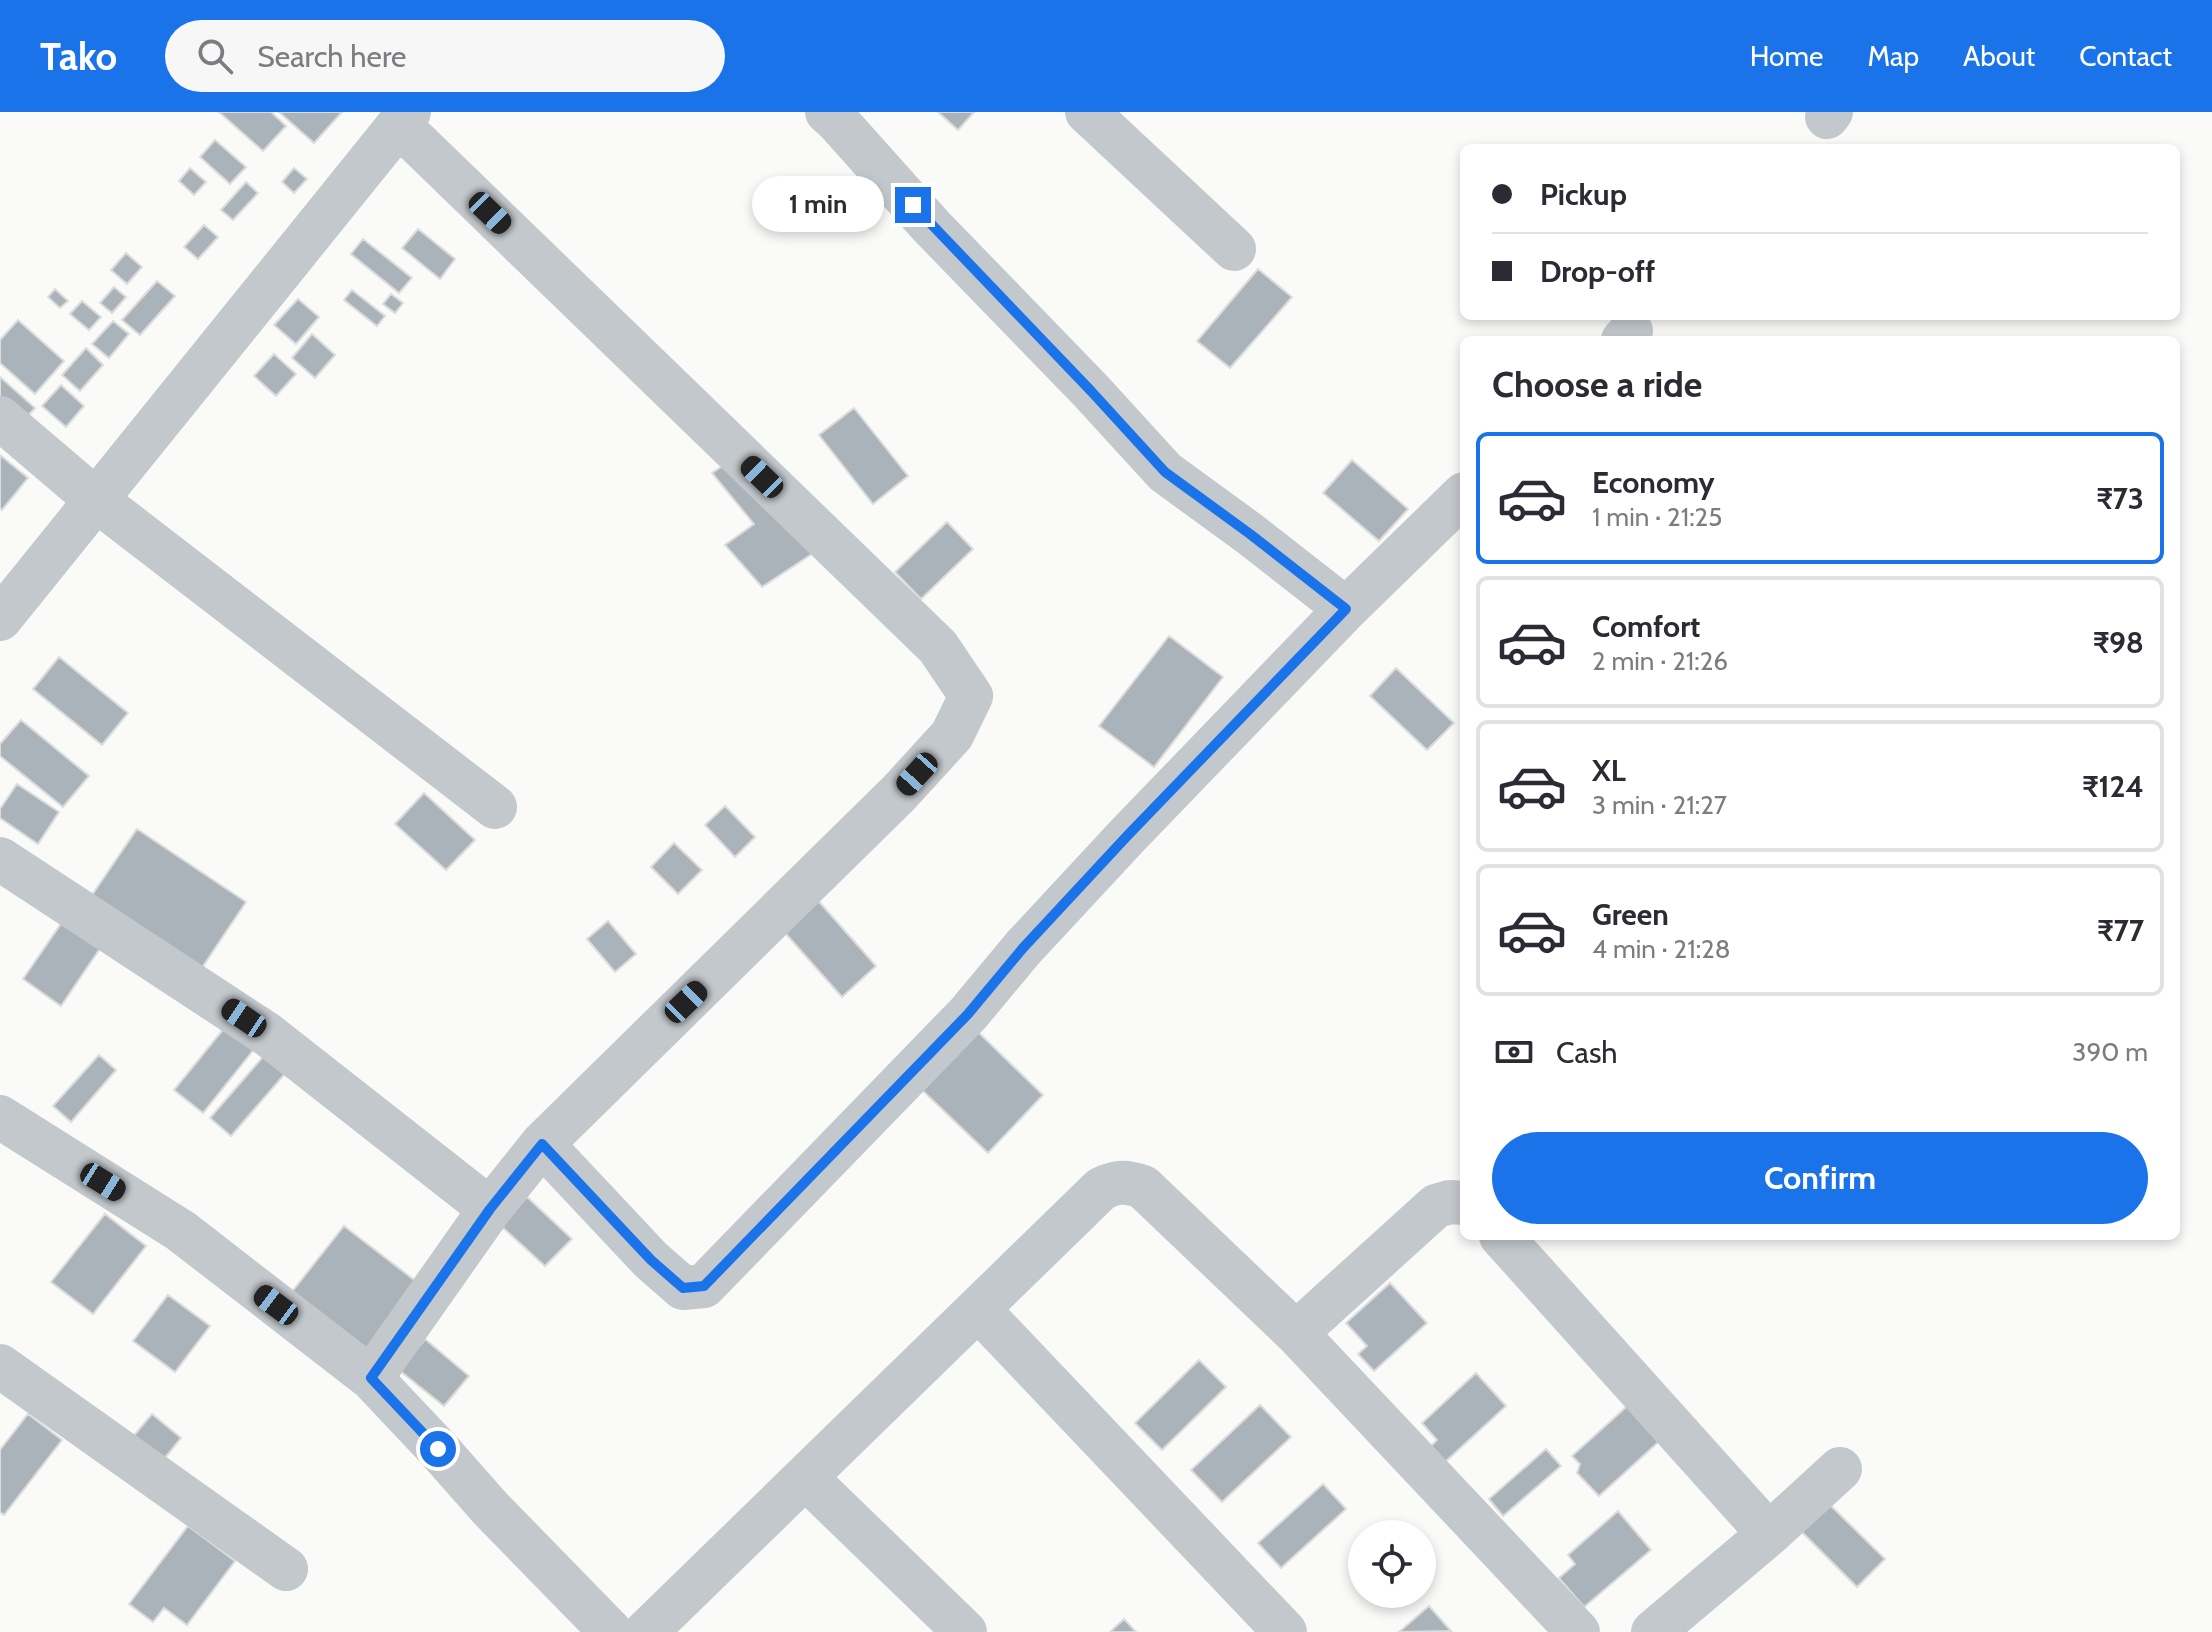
<!DOCTYPE html>
<meta charset="utf-8">
<style>
:root{--surface:#fff;--page:#f7f7f7;--text:#2b2b33;--muted:#7c7c81;--line:#e1e1e2;--accent:#1a73e8}
body{margin:0;font-family:Cabin,sans-serif;background:var(--page);color:var(--text);height:100vh;display:flex;flex-direction:column;font-size:30px;white-space:nowrap}
*{box-sizing:border-box;margin:0}
p{font-size:26px;color:var(--muted)}
.icon{flex:none;width:44px;height:44px;fill:none;stroke:currentColor;stroke-width:2;stroke-linecap:round;stroke-linejoin:round}
.map{position:relative;flex:1;overflow:hidden}
.sheet{position:absolute;left:1460px;top:224px;width:720px;height:904px;display:flex;flex-direction:column;background:var(--surface);border-radius:12px;box-shadow:0 4px 12px #0003}
.sheet>*{flex:none}
.banner{position:absolute;left:1460px;top:32px;width:720px;height:176px;border-radius:12px;box-shadow:0 4px 12px #0003;display:grid;align-content:center;height:176px;padding:0 32px;background:var(--surface)}
.tools{position:absolute;left:1348px;top:1408px;display:grid;gap:16px}
.tools a{display:grid;place-items:center;width:88px;height:88px;border-radius:50%;background:var(--surface);box-shadow:0 4px 12px #0003;font-size:40px}
.end{position:absolute;width:36px;height:36px;margin:-18px;border:10px solid #1a73e8;background:#fff;box-shadow:0 0 0 4px #fff}
.from{border-radius:50%}
.bubble{position:absolute;height:56px;border-radius:28px;background:var(--surface);box-shadow:0 4px 12px #0003;font-size:26px;font-weight:700;line-height:56px;text-align:center}
.car{position:absolute;width:24px;height:48px;margin:-24px -12px;border-radius:10px;box-shadow:0 0 6px 2px #0007;background:linear-gradient(#222 24%,#8ab4d8 0 40%,#222 0 76%,#8ab4d8 0 86%,#222 0)}
.banner b{display:flex;align-items:center;gap:28px;height:76px;font-size:30px}
.banner b+b{border-top:2px solid var(--line)}
.banner i{width:20px;height:20px;background:var(--text)}
ul{padding:0;list-style:none}
li{display:flex;align-items:center;gap:24px;height:132px;margin:0 16px 12px;padding:0 16px;border:4px solid var(--line);border-radius:12px}
li div{flex:1}
li b{display:block;font-size:30px}
li em{font-style:normal;font-weight:700}
li.active{border-color:var(--accent)}
li>.icon{width:72px;height:72px;stroke-width:1.5}
h2{padding:0 32px;font-size:36px;line-height:96px}
.pay{display:flex;align-items:center;gap:20px;height:88px;padding:0 32px;font-size:30px}
.pay p{margin-inline-start:auto}
.button{display:flex;gap:16px;margin-top:auto;padding:16px 32px}
.button a{flex:1;height:92px;border-radius:48px;background:var(--accent);color:#fff;font-size:32px;font-weight:700;line-height:92px;text-align:center}
header{display:flex;align-items:center;gap:48px;box-sizing:border-box;height:112px;padding:0 40px;background:var(--accent);color:#fff}
header strong{font-size:38px}
nav{display:flex;gap:44px;margin-inline-start:auto;font-size:28px}
.search{width:560px;height:72px;background:var(--page);display:flex;align-items:center;gap:20px;box-sizing:border-box;padding:0 28px;border-radius:44px;color:var(--muted);font-size:30px}
.map>svg:first-child{display:block}
</style>
<header>
<strong>Tako</strong>
<div class="search"><svg class="icon" aria-label="search" viewBox="0 0 24 24"><circle cx="10" cy="10" r="6"/><path d="M15 15l6 6"/></svg>Search here</div>
<nav><a>Home</a><a>Map</a><a>About</a><a>Contact</a></nav>
</header>
<div class="map">
<svg width="2212" height="1520" viewBox="0 0 2212 1520">
<rect width="100%" height="100%" fill="#fafaf8"/>
<path fill="#aab3b9" stroke="#dcdcda" stroke-width="2" d="M 219,0 L 271,0 L 286,14 L 263,39 Z
M 279,0 L 342,0 L 314,31 Z
M 938,0 L 974,0 L 958,18 Z
M 215,28 L 246,55 L 230,72 L 200,45 Z
M 190,56 L 206,70 L 194,83 L 179,69 Z
M 294,56 L 307,67 L 294,81 L 282,70 Z
M 246,70 L 258,81 L 233,108 L 221,98 Z
M 204,113 L 218,125 L 198,147 L 184,135 Z
M 418,117 L 455,147 L 440,167 L 402,136 Z
M 363,127 L 412,166 L 399,181 L 351,142 Z
M 126,141 L 142,155 L 127,172 L 111,158 Z
M 1258,157 L 1292,185 L 1230,256 L 1197,229 Z
M 157,169 L 175,184 L 140,223 L 122,208 Z
M 114,175 L 126,185 L 112,201 L 100,191 Z
M 55,177 L 68,189 L 60,196 L 48,185 Z
M 352,178 L 385,204 L 377,214 L 344,188 Z
M 391,182 L 403,191 L 395,201 L 383,192 Z
M 298,187 L 319,205 L 296,232 L 274,213 Z
M 82,189 L 101,205 L 89,218 L 70,202 Z
M 18,208 L 64,249 L 35,282 L 0,251 L 0,228 Z
M 113,209 L 129,222 L 109,246 L 92,232 Z
M 312,222 L 335,243 L 315,266 L 292,246 Z
M 86,236 L 103,253 L 80,279 L 62,263 Z
M 274,242 L 296,262 L 276,284 L 254,264 Z
M 0,265 L 35,296 L 15,318 L 0,305 Z
M 61,273 L 84,294 L 66,315 L 42,294 Z
M 854,296 L 908,364 L 873,392 L 819,323 Z
M 0,343 L 28,366 L 2,398 L 0,396 Z
M 740,343 L 830,430 L 762,475 L 725,433 L 754,412 L 712,361 Z
M 1352,348 L 1408,397 L 1379,429 L 1323,381 Z
M 947,410 L 973,437 L 921,487 L 895,460 Z
M 1169,524 L 1223,565 L 1154,655 L 1099,614 Z
M 59,545 L 128,601 L 102,633 L 33,577 Z
M 1396,556 L 1454,611 L 1427,638 L 1370,584 Z
M 21,608 L 89,664 L 63,695 L 0,644 L 0,632 Z
M 17,672 L 59,700 L 38,732 L 0,706 L 0,697 Z
M 424,681 L 475,728 L 446,758 L 395,712 Z
M 725,694 L 755,725 L 735,745 L 705,713 Z
M 137,717 L 246,790 L 199,860 L 90,786 Z
M 674,731 L 702,758 L 678,782 L 651,755 Z
M 813,783 L 876,854 L 842,885 L 779,814 Z
M 65,806 L 103,832 L 61,894 L 23,867 Z
M 608,809 L 636,842 L 615,860 L 587,827 Z
M 230,909 L 259,931 L 203,1001 L 174,978 Z
M 978,920 L 1043,983 L 988,1041 L 922,978 Z
M 268,939 L 289,957 L 231,1024 L 210,1006 Z
M 99,943 L 116,958 L 71,1010 L 53,994 Z
M 527,1085 L 572,1127 L 545,1154 L 500,1113 Z
M 105,1102 L 146,1134 L 93,1202 L 51,1170 Z
M 344,1114 L 422,1174 L 370,1241 L 291,1181 Z
M 1390,1171 L 1427,1211 L 1374,1259 L 1358,1242 L 1367,1234 L 1346,1211 Z
M 168,1183 L 210,1214 L 175,1260 L 133,1229 Z
M 425,1227 L 469,1264 L 444,1294 L 399,1258 Z
M 1199,1248 L 1226,1275 L 1162,1338 L 1135,1311 Z
M 1476,1261 L 1506,1294 L 1445,1350 L 1431,1334 L 1437,1328 L 1422,1311 Z
M 1633,1289 L 1665,1324 L 1599,1384 L 1577,1361 L 1580,1352 L 1572,1344 Z
M 1260,1293 L 1291,1325 L 1222,1390 L 1191,1358 Z
M 28,1302 L 62,1328 L 4,1403 L 0,1400 L 0,1338 Z
M 152,1302 L 181,1326 L 156,1357 L 126,1333 Z
M 1546,1337 L 1561,1354 L 1503,1404 L 1489,1387 Z
M 1323,1372 L 1346,1397 L 1281,1456 L 1258,1431 Z
M 1826,1389 L 1885,1447 L 1857,1475 L 1798,1416 Z
M 1618,1399 L 1651,1438 L 1584,1495 L 1559,1466 L 1575,1452 L 1568,1443 Z
M 188,1414 L 235,1449 L 187,1513 L 164,1496 L 153,1510 L 129,1492 Z
M 1429,1494 L 1451,1519 L 1399,1520 Z
M 1124,1507 L 1136,1520 L 1110,1520 Z"/>
<g fill="none" stroke-linecap="round" stroke-linejoin="round">
<path stroke="#c3c8cc" stroke-width="44" d="M 827,0 L 838,10 L 931,114 L 1091,279 L 1165,360 L 1250,422 L 1346,497
M 1087,0 L 1234,137
M 1827,5 L 1831,0
M 1623,228 L 1631,219
M 0,306 L 95,387 L 495,695
M 0,507 L 409,0
M 0,747 L 267,922 L 490,1097
M 0,1005 L 181,1119 L 371,1266 L 438,1337 L 490,1396 L 611,1520
M 542,1032 L 651,1148 L 683,1176 L 704,1174 L 968,902 L 1023,836 L 1128,723 L 1346,497 L 1464,382
M 1501,1124 L 1769,1422
M 978,1197 L 1285,1520
M 1296,1221 L 1436,1094 L 1450,1090 L 1464,1091
M 0,1254 L 286,1457
M 371,1266 L 490,1097 L 542,1032 L 899,681 L 952,623 L 971,584 L 938,535 L 399,13
M 806,1366 L 965,1520
M 646,1520 L 1101,1077 C 1117,1069 1126,1069 1143,1075 L 1296,1221 L 1578,1520
M 1653,1520 L 1769,1422 L 1840,1357"/>
</g>
<g fill="none" stroke-linecap="round" stroke-linejoin="round">
<path stroke="#1a73e8" stroke-width="10" d="M 438,1337 L 371,1266 L 490,1097 L 542,1032 L 651,1148 L 683,1176 L 704,1174 L 968,902 L 1023,836 L 1128,723 L 1346,497 L 1250,422 L 1165,360 L 1091,279 L 913,93"/>
</g>
</svg>
<div class="tools">
<a><svg class="icon" aria-label="locate" viewBox="0 0 24 24"><circle cx="12" cy="12" r="6"/><path d="M12 2v4M12 18v4M2 12h4M18 12h4"/></svg></a>
</div>
<i class="end from" style="left:438px;top:1337px"></i>
<i class="end" style="left:913px;top:93px"></i>
<div class="bubble" style="left:752px;top:64px;width:132px">1 min</div>
<i class="car" style="left:490px;top:101px;rotate:134deg"></i>
<i class="car" style="left:762px;top:365px;rotate:314deg"></i>
<i class="car" style="left:917px;top:662px;rotate:222deg"></i>
<i class="car" style="left:686px;top:890px;rotate:46deg"></i>
<i class="car" style="left:244px;top:906px;rotate:304deg"></i>
<i class="car" style="left:103px;top:1070px;rotate:122deg"></i>
<i class="car" style="left:276px;top:1193px;rotate:307deg"></i>
<div class="banner">
<b><i class="from"></i>Pickup</b>
<b><i></i>Drop-off</b>
</div>
<section class="sheet">
<h2>Choose a ride</h2>
<ul>
<li class="active"><svg class="icon" aria-label="car" viewBox="0 0 24 24"><path d="M5 17H2v-5l4-1 3-4h7l3 4 3 1v5h-3M9 17h6M6 11h13"/><circle cx="7" cy="17" r="2"/><circle cx="17" cy="17" r="2"/></svg><div><b>Economy</b><p>1 min · 21:25</p></div><em>₹73</em></li>
<li><svg class="icon" aria-label="car" viewBox="0 0 24 24"><path d="M5 17H2v-5l4-1 3-4h7l3 4 3 1v5h-3M9 17h6M6 11h13"/><circle cx="7" cy="17" r="2"/><circle cx="17" cy="17" r="2"/></svg><div><b>Comfort</b><p>2 min · 21:26</p></div><em>₹98</em></li>
<li><svg class="icon" aria-label="car" viewBox="0 0 24 24"><path d="M5 17H2v-5l4-1 3-4h7l3 4 3 1v5h-3M9 17h6M6 11h13"/><circle cx="7" cy="17" r="2"/><circle cx="17" cy="17" r="2"/></svg><div><b>XL</b><p>3 min · 21:27</p></div><em>₹124</em></li>
<li><svg class="icon" aria-label="car" viewBox="0 0 24 24"><path d="M5 17H2v-5l4-1 3-4h7l3 4 3 1v5h-3M9 17h6M6 11h13"/><circle cx="7" cy="17" r="2"/><circle cx="17" cy="17" r="2"/></svg><div><b>Green</b><p>4 min · 21:28</p></div><em>₹77</em></li>
</ul>
<div class="pay"><svg class="icon" aria-label="cash" viewBox="0 0 24 24"><path d="M3 7h18v10H3z"/><circle cx="12" cy="12" r="2"/></svg>Cash<p>390 m</p></div>
<div class="button"><a>Confirm</a></div>
</section>
</div>
